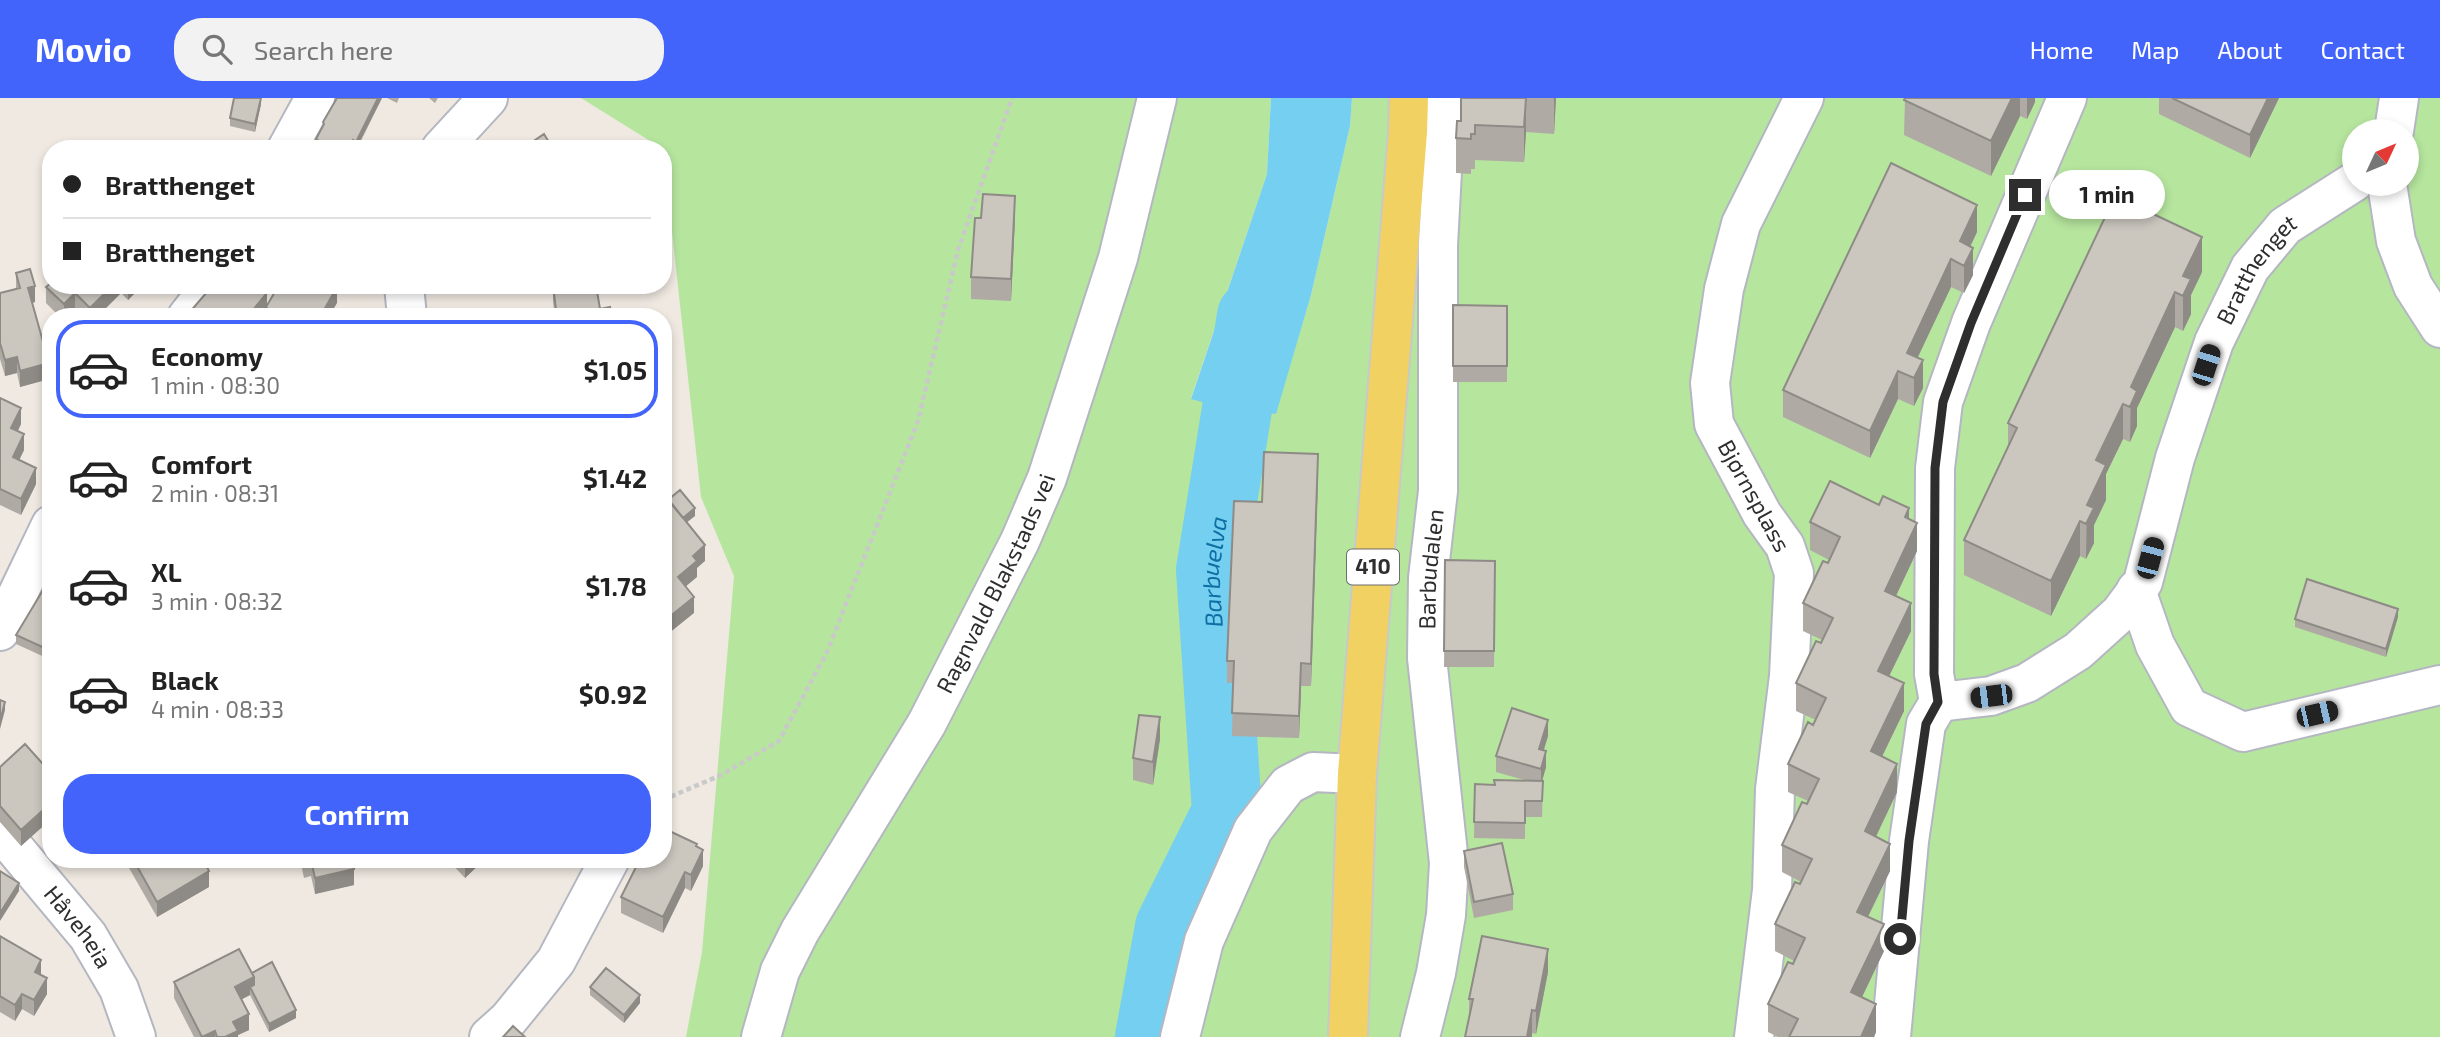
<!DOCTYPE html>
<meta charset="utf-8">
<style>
:root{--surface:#fff;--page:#f2f2f2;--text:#222;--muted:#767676;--line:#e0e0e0;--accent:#4264fb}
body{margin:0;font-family:"Exo 2",sans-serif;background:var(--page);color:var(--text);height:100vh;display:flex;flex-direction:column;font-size:26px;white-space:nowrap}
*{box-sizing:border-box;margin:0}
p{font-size:23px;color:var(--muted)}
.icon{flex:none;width:38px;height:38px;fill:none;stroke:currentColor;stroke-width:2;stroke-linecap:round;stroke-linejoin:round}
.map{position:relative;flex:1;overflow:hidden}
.details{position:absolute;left:42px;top:210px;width:630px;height:560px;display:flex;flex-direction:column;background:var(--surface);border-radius:28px;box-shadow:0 4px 10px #0003}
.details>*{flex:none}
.top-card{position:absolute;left:42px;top:42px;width:630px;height:154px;border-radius:28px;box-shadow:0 4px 10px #0003;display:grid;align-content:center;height:154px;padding:0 21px;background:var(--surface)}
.needle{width:46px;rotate:46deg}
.tools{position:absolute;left:2342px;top:21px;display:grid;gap:14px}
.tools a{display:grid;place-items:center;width:77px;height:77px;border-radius:50%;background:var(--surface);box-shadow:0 4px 10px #0003;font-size:35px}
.end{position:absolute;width:32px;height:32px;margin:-16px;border:9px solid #2e2e2e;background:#fff;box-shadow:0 0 0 4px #fff}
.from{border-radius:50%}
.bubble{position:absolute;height:49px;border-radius:24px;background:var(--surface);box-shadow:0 4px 10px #0003;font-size:23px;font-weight:700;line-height:49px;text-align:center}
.car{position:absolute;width:21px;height:42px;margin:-21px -10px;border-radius:9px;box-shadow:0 0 5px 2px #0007;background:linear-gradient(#222 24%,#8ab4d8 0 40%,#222 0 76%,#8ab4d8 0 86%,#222 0)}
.top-card b{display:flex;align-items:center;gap:24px;height:66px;font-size:26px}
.top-card b+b{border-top:2px solid var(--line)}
.top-card i{width:18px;height:18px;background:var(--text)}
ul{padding:12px 0 0;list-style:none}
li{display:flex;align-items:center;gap:21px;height:98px;margin:0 14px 10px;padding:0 7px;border:4px solid transparent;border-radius:28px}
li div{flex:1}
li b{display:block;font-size:26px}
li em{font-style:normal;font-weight:700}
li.on{border-color:var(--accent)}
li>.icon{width:63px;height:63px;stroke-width:1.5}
.cta{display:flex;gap:14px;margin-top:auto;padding:14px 21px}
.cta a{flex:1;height:80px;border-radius:28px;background:var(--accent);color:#fff;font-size:28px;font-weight:700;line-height:80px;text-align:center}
header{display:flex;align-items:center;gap:42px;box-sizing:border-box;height:98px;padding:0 35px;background:var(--accent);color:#fff}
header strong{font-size:33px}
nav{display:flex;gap:38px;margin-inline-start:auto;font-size:24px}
.search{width:490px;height:63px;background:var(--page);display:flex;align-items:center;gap:18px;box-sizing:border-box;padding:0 24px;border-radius:28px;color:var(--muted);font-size:26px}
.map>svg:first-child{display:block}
</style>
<header>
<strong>Movio</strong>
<div class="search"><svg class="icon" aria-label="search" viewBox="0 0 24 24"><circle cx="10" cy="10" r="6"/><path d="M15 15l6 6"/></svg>Search here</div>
<nav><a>Home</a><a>Map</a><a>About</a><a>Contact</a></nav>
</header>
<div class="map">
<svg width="2440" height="939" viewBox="0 0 2440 939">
<rect width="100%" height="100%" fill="#efe9e1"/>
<path fill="#b6e59e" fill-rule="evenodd" d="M 581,0 L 1271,0 L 1267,76 L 1191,300 L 1237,313 L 1275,316 L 1311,197 L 1350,28 L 1352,0 L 2440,0 L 2440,939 L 686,939 L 702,854 L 734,478 L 701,399 L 663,51 ZM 2354,33 L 2406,33 L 2406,86 L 2354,86 Z"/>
<path fill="#75cff0" d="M 1271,0 L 1352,0 L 1350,28 L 1311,197 L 1276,316 L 1237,313 L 1191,301 L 1267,76 Z"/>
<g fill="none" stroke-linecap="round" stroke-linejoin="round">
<path stroke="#75cff0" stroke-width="70" id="s1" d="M 1150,939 L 1170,829 L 1227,714 L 1211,472 L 1252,218"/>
<defs>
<g id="minor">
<path d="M 2394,33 L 2399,0"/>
<path d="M 287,51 L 315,0"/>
<path d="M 441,51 L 488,0"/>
<path d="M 2387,86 L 2396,143 L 2413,188 L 2440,230"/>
<path d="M 404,187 L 407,219"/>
<path d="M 187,219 L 212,187"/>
<path d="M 2136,492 L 2155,547 L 2189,609 L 2243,634 L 2440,587"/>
<path d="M 0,533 L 51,427"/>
<path id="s2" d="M 1939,604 L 1991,598 L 2027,585 L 2078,553 L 2120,515 L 2143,484 L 2175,360 L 2214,244 L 2250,170 L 2285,128 L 2354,84"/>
<path id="s3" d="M 0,733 L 88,838 L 119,891 L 136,939"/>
<path d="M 489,939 L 508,922 L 556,863 L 610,761"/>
<path id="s4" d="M 761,939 L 780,873 L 800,833 L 927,625 L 1020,443 L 1047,380 L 1118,160 L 1157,0"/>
<path d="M 1180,939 L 1204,843 L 1253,732 L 1288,687 L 1313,674 L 1357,676"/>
<path id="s5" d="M 1420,939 L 1436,875 L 1446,817 L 1449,765 L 1427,560 L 1428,480 L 1438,393 L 1438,147 L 1446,0"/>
<path d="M 1754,939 L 1772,792 L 1775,691 L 1789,578 L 1794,475 L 1785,448 L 1762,416 L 1714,326 L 1710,285 L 1724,191 L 1741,126 L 1804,0"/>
<path d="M 1891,939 L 1909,743 L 1926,626 L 1939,604 L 1934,576 L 1935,370 L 1943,304 L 1971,225 L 2067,0"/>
</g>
<path id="major" d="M 1348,939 L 1357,676 L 1408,34 L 1409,0"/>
</defs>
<use href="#minor" stroke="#b4b7c1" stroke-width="42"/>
<use href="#major" stroke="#c9c9c9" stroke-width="42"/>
<path stroke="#c9c9c9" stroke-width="4.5" stroke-dasharray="5 3.5" stroke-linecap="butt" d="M 663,702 L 721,677 L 779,643 L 827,554 L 918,323 L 958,152 L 1012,0"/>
<use href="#minor" stroke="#fff" stroke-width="38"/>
<use href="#major" stroke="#f2d163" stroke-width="38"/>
</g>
<path fill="#afaba4" d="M 382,0 L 357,51 L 318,51 L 316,50 L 316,41 L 323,29 L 323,24 Z
M 387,0 L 399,0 L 397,5 Z
M 429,0 L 438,0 L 435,5 Z
M 1461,0 L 1556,0 L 1554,36 L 1526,34 L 1524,64 L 1475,62 L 1475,71 L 1471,71 L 1471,76 L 1456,75 L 1456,40 L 1461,23 Z
M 1905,0 L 2035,0 L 2035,4 L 2027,21 L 2020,18 L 1991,78 L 1904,37 Z
M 2159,0 L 2279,0 L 2250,60 L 2159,16 Z
M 261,6 L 255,34 L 230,28 L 230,20 Z
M 981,120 L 1015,120 L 1011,203 L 971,201 L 971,179 Z
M 1977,134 L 1970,148 L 1973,177 L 1964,195 L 1951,189 L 1917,260 L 1923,290 L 1914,308 L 1898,301 L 1870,360 L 1783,319 L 1783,292 Z
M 2202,174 L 2191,197 L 2191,216 L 2183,233 L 2175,229 L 2137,310 L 2137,328 L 2130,344 L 2123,341 L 2106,376 L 2106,402 L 2094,427 L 2094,445 L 2086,461 L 2080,458 L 2051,518 L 1964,477 L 1964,442 L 2008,350 L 2008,325 Z
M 16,175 L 35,204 L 32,205 L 49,281 L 20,289 L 17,275 L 5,278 L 0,261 L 0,195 L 16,191 Z
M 51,187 L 143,187 L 128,202 L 121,195 L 97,219 L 82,219 L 75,211 L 67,219 L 60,219 L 46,205 L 46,189 Z
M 553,188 L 600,211 L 611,219 L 555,219 L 553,204 Z
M 1453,207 L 1507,208 L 1507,284 L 1453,284 Z
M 0,300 L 21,326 L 18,333 L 24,352 L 19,362 L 36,386 L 21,417 L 0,407 Z
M 1318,379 L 1311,588 L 1301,588 L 1299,640 L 1232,638 L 1233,585 L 1227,585 L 1227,563 L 1262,404 Z
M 1909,421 L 1917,453 L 1896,498 L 1911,533 L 1889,578 L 1904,613 L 1882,659 L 1897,694 L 1876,739 L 1890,773 L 1868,819 L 1884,853 L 1862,899 L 1876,934 L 1874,939 L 1778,939 L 1768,934 L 1768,906 L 1794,863 L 1775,853 L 1775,826 L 1801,784 L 1782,774 L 1782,747 L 1808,703 L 1788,694 L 1788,666 L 1816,622 L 1796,613 L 1796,585 L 1822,542 L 1803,533 L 1803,505 L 1829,462 L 1810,452 L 1810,424 Z
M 1445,462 L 1495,463 L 1494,569 L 1444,569 Z
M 51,475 L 51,562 L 16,546 L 16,537 L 45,493 L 45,485 Z
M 2398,519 L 2386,559 L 2295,529 L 2295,521 Z
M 1548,638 L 1544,652 L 1546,669 L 1542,683 L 1543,683 L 1542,719 L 1525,719 L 1525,741 L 1474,740 L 1475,686 L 1495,687 L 1528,683 L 1496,674 L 1496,658 Z
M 1160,641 L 1153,687 L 1133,682 L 1133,660 Z
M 0,669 L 51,675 L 51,721 L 21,748 L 0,724 Z
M 697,748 L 703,768 L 691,793 L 685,790 L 663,835 L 621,815 L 621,799 Z
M 1464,753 L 1513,796 L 1513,812 L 1474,820 L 1464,769 Z
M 125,761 L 203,761 L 209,789 L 157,819 L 125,763 Z
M 300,761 L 358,761 L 358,768 L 354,769 L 354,787 L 315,796 L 311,778 L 304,780 Z
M 447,761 L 485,761 L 465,780 Z
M 0,838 L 41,877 L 47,896 L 34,918 L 22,911 L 15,923 L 0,914 Z
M 1548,874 L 1536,936 L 1532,935 L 1532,939 L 1465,939 L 1469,919 L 1469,901 Z
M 252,875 L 296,920 L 269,934 L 250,897 L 241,901 L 249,932 L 238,937 L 238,939 L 194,939 L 174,900 L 174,884 Z
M 590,889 L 640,905 L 624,925 L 590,897 Z"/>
<path fill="#8e8b86" d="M 261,0 L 261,6 L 255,34 L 255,26 Z
M 378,0 L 382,0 L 356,51 L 356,44 Z
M 1526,0 L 1526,34 L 1524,64 L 1524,29 Z
M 1554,0 L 1556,0 L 1554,36 Z
M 2012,0 L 2020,0 L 2020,18 L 1991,78 L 1991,43 Z
M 2027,0 L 2035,0 L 2035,4 L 2027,21 Z
M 2268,0 L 2279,0 L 2250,60 L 2250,37 Z
M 353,42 L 352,51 L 348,51 Z
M 1015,98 L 1015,120 L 1011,203 L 1011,181 Z
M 1977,107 L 1977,134 L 1962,166 L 1960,143 Z
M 2202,139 L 2202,174 L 2191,197 L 2191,216 L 2183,233 L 2183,178 Z
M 1973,150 L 1973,177 L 1964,195 L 1964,168 Z
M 1951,161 L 1951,189 L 1909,278 L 1907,255 Z
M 113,187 L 121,187 L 121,195 L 97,219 L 90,219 L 90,210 Z
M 128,187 L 143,187 L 128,202 Z
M 35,188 L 35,204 L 28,206 L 28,190 Z
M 337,189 L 337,205 L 329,219 L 320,219 Z
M 2175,194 L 2175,229 L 2137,310 L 2137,328 L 2130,344 L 2131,289 Z
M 75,195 L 75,211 L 67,219 L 64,219 L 64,206 Z
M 267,195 L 267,210 L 266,209 L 266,213 L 261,219 L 247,219 Z
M 17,259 L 17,275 L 5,278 L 5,262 Z
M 1923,262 L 1923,290 L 1914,308 L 1914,280 Z
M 49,265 L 49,281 L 20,289 L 20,273 Z
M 1898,273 L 1898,301 L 1870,360 L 1870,333 Z
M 2123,306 L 2123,341 L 2106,376 L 2106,402 L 2094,427 L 2094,445 L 2086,461 L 2087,407 L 2096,362 Z
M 21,310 L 21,326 L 11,346 L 11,330 Z
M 24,336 L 24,352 L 13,375 L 13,359 Z
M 1318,356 L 1318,379 L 1311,588 L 1311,566 Z
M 36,370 L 36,386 L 21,417 L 21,401 Z
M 695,410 L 695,418 L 681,429 L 681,421 Z
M 1909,410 L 1909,438 L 1905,419 Z
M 2080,423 L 2080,458 L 2051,518 L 2051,483 Z
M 1917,425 L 1917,453 L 1885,521 L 1885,493 Z
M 705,447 L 705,463 L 697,470 L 697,479 L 678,495 L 678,479 L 693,458 Z
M 694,499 L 694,515 L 663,540 L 663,524 Z
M 1911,505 L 1911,533 L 1878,601 L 1878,573 Z
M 2398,511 L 2398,519 L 2386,559 L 2386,551 Z
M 1301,565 L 1301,588 L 1299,640 L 1299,618 Z
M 1904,585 L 1904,613 L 1871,681 L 1871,653 Z
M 5,604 L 5,612 L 0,631 L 0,623 Z
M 1160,619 L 1160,641 L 1153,687 L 1153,664 Z
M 1548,622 L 1548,638 L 1539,667 L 1539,651 Z
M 1546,653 L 1546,669 L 1541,687 L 1541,671 Z
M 1897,666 L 1897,694 L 1865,761 L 1865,733 Z
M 51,705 L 51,721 L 21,748 L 21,732 Z
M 1890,746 L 1890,773 L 1857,841 L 1857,814 Z
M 703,752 L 703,768 L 691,793 L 691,777 Z
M 351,761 L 358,761 L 358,768 L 351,769 Z
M 468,761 L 485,761 L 465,780 L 465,764 Z
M 354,771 L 354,787 L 315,796 L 315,780 Z
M 209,773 L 209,789 L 157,819 L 157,804 Z
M 685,774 L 685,790 L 663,835 L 663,819 Z
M 19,785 L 19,793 L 0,823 L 0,815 Z
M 1884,826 L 1884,853 L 1851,922 L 1851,894 Z
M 1548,851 L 1548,874 L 1536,936 L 1536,913 Z
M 41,862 L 41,878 L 35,874 Z
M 254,879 L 254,895 L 250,889 L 250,897 L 235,905 L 235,889 Z
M 47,880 L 47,896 L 34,918 L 34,902 Z
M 22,896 L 22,911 L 15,923 L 15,907 Z
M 640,897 L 640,905 L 624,925 L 624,917 Z
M 1876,906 L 1876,934 L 1874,939 L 1861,939 Z
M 296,912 L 296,920 L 269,934 L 269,926 Z
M 1532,912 L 1532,939 L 1527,939 Z
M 249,916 L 249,932 L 238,937 L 238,939 L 225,939 L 233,924 Z
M 215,933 L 215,939 L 203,939 Z"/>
<path fill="#cbc7bf" stroke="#8e8b86" stroke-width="2" d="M 234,0 L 261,0 L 255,26 L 230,20 Z
M 337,0 L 378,0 L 356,44 L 353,42 L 348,51 L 332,51 L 316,41 L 324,26 L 323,24 Z
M 1461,0 L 1526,0 L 1524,29 L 1475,27 L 1475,36 L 1471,36 L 1471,41 L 1456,40 L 1457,23 L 1461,23 Z
M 1905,0 L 2012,0 L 1991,43 L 1904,2 Z
M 2172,0 L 2268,0 L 2250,37 Z
M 544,36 L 553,51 L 522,51 Z
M 1891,65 L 1977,107 L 1960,143 L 1973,150 L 1964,168 L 1951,161 L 1907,255 L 1923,262 L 1914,280 L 1898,273 L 1870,333 L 1783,292 Z
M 983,96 L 1015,98 L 1011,181 L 971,179 L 975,120 L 981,120 Z
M 2115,98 L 2202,139 L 2183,178 L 2191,181 L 2183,198 L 2175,194 L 2131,289 L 2137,293 L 2130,309 L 2123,306 L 2096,362 L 2106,367 L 2087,407 L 2094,410 L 2086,426 L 2080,423 L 2051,483 L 1964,442 L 2017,330 L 2008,325 Z
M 30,171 L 35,188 L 28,190 L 49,265 L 20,273 L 17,259 L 5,262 L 0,245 L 0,195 L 20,190 L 16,175 Z
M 51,185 L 51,187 L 113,187 L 90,210 L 75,195 L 64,206 L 46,189 Z
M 213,187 L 258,187 L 267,195 L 247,219 L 193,219 L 189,215 Z
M 279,187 L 334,187 L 337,189 L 320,219 L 265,219 L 269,212 L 266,209 Z
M 559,187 L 596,187 L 600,211 L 610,209 L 611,219 L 557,219 L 553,188 Z
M 1453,207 L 1507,208 L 1507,268 L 1453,268 Z
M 0,300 L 21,310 L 11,330 L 24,336 L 13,359 L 36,370 L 21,401 L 0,391 Z
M 1264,354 L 1318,356 L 1311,566 L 1301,565 L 1299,618 L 1232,615 L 1234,563 L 1227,563 L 1234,403 L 1262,404 Z
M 1830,383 L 1879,407 L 1883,398 L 1909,410 L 1905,419 L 1917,425 L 1885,493 L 1911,505 L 1878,573 L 1904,585 L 1871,653 L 1897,666 L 1865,733 L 1890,746 L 1857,814 L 1884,826 L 1851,894 L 1876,906 L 1861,939 L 1789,939 L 1798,921 L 1768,906 L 1788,864 L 1793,866 L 1805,840 L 1775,826 L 1795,784 L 1800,786 L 1812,761 L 1782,747 L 1802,704 L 1807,706 L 1819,681 L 1788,666 L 1808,624 L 1813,627 L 1826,600 L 1796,585 L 1816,543 L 1821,545 L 1833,520 L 1803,505 L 1823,463 L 1828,465 L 1840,439 L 1810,424 Z
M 680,392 L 695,410 L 683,420 L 668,402 Z
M 668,401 L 705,447 L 693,458 L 697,463 L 678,479 L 694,499 L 663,524 L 663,405 Z
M 1445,462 L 1495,463 L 1494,553 L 1444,553 Z
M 51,475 L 51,489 L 45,485 Z
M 2307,481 L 2398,511 L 2386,551 L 2295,521 Z
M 43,492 L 51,496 L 51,553 L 16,537 Z
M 0,602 L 5,604 L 0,623 Z
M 1512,610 L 1548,622 L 1539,651 L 1546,653 L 1541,671 L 1496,658 Z
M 1139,617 L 1160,619 L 1153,664 L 1133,660 Z
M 25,646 L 51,675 L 50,689 L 51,705 L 21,732 L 0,708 L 0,669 Z
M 1494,682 L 1543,683 L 1542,703 L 1525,703 L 1525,725 L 1474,724 L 1475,686 L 1495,687 Z
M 663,730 L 697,746 L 696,748 L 703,752 L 691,777 L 685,774 L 663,819 L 621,799 L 640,761 L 663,761 Z
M 1502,745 L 1513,796 L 1474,804 L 1464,753 Z
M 133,761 L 191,761 L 193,766 L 201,761 L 203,761 L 209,773 L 157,804 Z
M 304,761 L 352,761 L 354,771 L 315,780 L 311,762 L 304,764 Z
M 0,773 L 19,785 L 0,815 Z
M 0,838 L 41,862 L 35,874 L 47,880 L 34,902 L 22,896 L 15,907 L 0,898 Z
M 1482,838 L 1548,851 L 1536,913 L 1532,912 L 1527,939 L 1465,939 L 1473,901 L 1469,901 Z
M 239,851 L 254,879 L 235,889 L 249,916 L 233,924 L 238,933 L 225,939 L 217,939 L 215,933 L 202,939 L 174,884 Z
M 272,864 L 296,912 L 269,926 L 250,889 L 254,887 L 254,879 L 252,875 Z
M 606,870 L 640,897 L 624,917 L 590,889 Z
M 513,928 L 525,939 L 503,939 Z"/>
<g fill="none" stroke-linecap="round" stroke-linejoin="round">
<path stroke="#2e2e2e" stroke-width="9" d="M 1900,841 L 1909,743 L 1926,626 L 1938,604 L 1934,576 L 1935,370 L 1943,304 L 1971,225 L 2025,97"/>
</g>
<g text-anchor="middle" stroke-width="5" stroke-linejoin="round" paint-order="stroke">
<rect fill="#fff" stroke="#6d6d6d" stroke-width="2" x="1347" y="451.5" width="52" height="35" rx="5"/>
<g font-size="21" font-weight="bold" fill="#2e2e2e">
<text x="1373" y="476">410</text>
</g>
<g font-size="23" fill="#2e2e2e" stroke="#fff">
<text dy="8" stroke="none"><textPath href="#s2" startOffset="581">Bratthenget</textPath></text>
<text transform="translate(1754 398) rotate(61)" y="8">Bjørnsplass</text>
<text dy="8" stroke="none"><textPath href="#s5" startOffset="472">Barbudalen</textPath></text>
<text dy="8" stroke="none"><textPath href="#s4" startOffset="513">Ragnvald Blakstads vei</textPath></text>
<text dy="8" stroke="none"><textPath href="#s3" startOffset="124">Håveheia</textPath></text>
</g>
<g font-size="24" font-style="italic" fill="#0d6fa3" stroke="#fff">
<text dy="8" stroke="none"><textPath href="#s1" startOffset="481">Barbuelva</textPath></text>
</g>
</g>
</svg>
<div class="tools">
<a><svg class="needle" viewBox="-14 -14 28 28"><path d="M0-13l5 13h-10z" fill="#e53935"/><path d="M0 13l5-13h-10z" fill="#767676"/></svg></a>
</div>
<i class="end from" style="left:1900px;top:841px"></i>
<i class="end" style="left:2025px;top:97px"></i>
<div class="bubble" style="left:2049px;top:72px;width:116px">1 min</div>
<i class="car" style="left:2206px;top:267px;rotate:18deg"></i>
<i class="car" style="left:2150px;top:460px;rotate:15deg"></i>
<i class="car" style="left:1991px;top:598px;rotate:263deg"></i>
<i class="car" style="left:2317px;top:616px;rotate:77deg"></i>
<div class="top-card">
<b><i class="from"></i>Bratthenget</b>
<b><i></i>Bratthenget</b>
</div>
<section class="details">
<ul>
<li class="on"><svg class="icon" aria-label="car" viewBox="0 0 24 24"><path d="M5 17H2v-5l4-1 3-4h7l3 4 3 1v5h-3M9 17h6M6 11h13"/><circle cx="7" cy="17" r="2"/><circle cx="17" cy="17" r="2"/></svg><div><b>Economy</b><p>1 min · 08:30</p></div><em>$1.05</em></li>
<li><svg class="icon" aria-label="car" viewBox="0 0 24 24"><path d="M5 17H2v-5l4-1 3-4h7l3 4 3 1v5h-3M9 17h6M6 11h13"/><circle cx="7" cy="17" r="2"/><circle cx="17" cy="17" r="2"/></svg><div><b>Comfort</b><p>2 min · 08:31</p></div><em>$1.42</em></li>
<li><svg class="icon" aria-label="car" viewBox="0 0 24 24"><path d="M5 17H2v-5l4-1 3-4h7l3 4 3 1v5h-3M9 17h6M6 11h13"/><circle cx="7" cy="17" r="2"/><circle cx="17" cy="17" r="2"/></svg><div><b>XL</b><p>3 min · 08:32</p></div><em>$1.78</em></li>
<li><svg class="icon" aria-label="car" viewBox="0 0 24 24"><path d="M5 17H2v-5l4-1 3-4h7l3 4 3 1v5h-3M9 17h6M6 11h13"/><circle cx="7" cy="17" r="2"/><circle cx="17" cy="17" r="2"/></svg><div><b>Black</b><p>4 min · 08:33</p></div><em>$0.92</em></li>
</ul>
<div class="cta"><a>Confirm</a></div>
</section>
</div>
